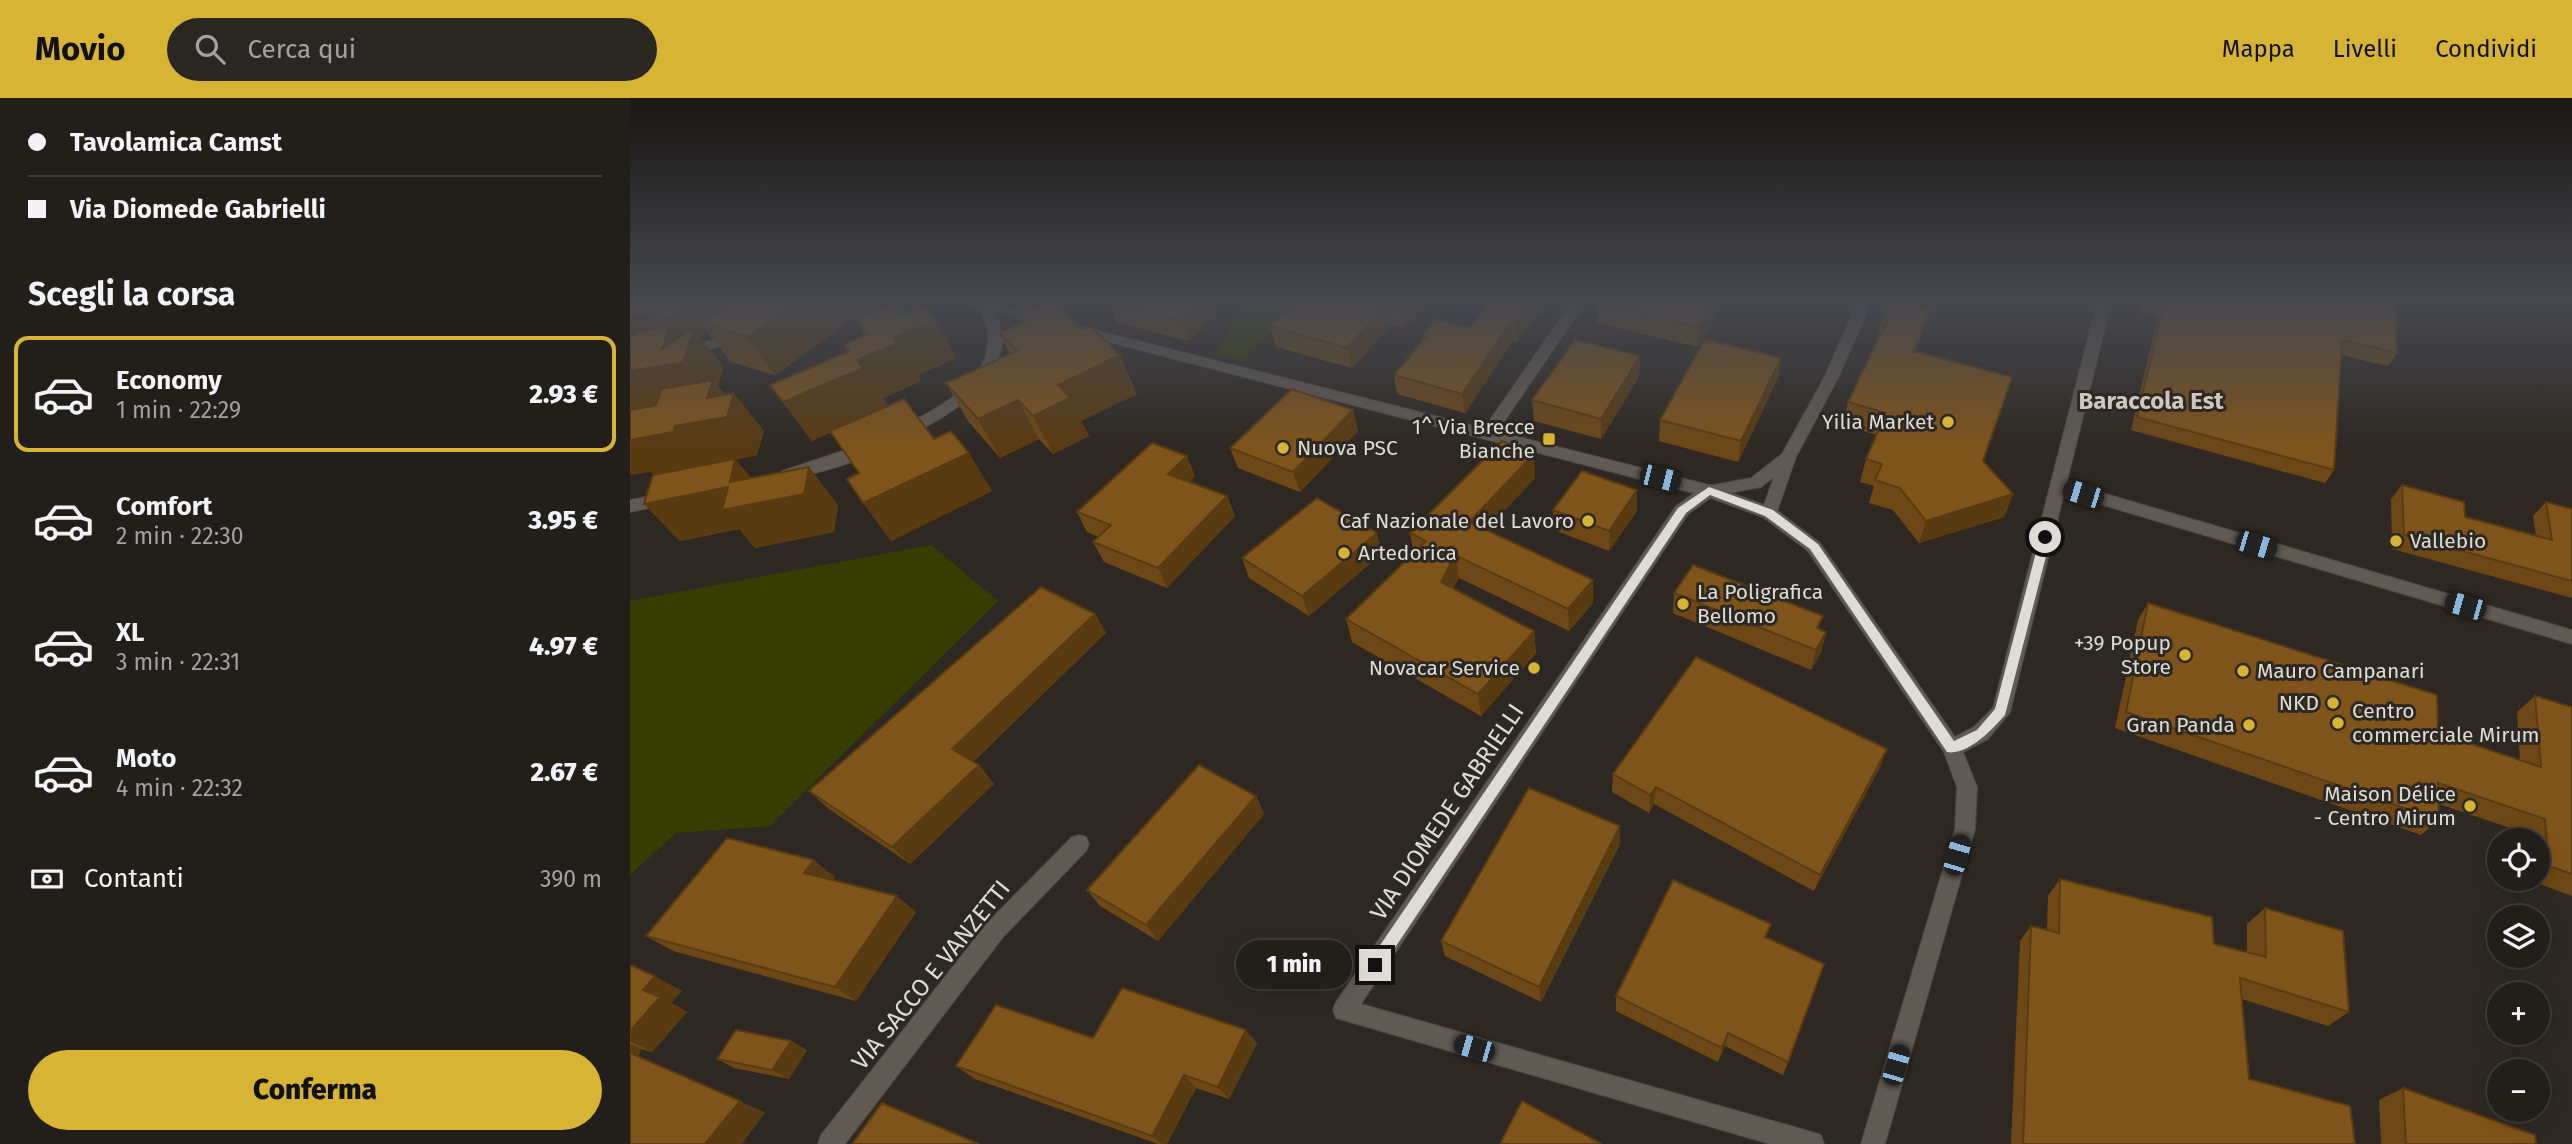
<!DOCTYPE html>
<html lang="it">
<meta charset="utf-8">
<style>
:root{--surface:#221e1a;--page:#2a2723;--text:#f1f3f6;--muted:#a2a2a2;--line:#3f3c39;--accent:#d7b434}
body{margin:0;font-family:"Fira Sans",sans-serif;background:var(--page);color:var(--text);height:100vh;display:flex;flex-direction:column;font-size:26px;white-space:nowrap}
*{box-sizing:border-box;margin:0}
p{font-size:23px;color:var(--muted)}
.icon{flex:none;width:38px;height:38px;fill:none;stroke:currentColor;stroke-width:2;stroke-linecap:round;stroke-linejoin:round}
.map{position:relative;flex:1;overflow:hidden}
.sheet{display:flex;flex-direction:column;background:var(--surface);width:630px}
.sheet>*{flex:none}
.banner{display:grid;align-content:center;height:154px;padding:0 28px;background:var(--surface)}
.buttons{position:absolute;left:1857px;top:730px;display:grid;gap:14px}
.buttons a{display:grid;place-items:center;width:63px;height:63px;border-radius:50%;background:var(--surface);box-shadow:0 4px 18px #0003,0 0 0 2px var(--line);font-size:35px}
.end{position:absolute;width:32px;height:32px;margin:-16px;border:9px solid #dfdcd8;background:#111;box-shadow:0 0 0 4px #111}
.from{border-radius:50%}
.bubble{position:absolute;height:49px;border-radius:24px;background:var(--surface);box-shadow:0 4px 18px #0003,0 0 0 2px var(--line);font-size:23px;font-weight:800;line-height:49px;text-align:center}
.car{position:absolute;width:21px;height:42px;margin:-21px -10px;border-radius:9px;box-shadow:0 0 5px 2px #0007;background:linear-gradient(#222 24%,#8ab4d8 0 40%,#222 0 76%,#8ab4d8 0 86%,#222 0)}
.banner b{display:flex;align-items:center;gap:24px;height:66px;font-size:26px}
.banner b+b{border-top:2px solid var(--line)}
.banner i{width:18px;height:18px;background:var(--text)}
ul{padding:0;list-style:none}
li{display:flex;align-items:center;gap:21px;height:116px;margin:0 14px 10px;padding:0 14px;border:4px solid transparent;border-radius:14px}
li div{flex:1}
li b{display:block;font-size:26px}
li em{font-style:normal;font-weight:800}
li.active{border-color:var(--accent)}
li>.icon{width:63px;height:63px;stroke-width:1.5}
h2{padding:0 28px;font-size:32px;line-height:84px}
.pay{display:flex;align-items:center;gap:18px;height:77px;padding:0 28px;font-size:26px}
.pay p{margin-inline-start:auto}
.button{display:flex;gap:14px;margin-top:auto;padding:14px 28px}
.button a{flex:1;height:80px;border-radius:42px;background:var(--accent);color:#111;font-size:28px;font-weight:800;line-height:80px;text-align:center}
header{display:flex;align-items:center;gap:42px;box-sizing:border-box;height:98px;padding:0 35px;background:var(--accent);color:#111}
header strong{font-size:33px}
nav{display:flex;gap:38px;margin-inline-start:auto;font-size:24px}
.search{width:490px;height:63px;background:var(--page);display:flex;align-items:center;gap:18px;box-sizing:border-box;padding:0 24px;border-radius:38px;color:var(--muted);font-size:26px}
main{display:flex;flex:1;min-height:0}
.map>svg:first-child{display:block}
</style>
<header>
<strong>Movio</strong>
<div class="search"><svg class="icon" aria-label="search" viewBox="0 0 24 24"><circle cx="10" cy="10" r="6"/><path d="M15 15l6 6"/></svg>Cerca qui</div>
<nav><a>Mappa</a><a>Livelli</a><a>Condividi</a></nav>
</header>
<main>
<section class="sheet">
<div class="banner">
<b><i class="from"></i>Tavolamica Camst</b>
<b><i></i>Via Diomede Gabrielli</b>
</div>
<h2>Scegli la corsa</h2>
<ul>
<li class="active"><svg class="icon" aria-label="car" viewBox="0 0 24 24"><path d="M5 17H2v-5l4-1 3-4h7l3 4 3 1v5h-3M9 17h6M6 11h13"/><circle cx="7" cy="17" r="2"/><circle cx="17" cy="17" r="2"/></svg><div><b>Economy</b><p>1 min · 22:29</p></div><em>2.93 €</em></li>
<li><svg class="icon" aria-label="car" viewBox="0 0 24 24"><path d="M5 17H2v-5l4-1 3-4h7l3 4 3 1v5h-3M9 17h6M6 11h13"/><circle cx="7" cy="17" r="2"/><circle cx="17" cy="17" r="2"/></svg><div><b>Comfort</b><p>2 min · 22:30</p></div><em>3.95 €</em></li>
<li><svg class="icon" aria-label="car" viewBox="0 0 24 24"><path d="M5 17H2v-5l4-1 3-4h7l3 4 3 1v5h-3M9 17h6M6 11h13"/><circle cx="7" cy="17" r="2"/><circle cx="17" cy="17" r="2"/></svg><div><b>XL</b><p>3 min · 22:31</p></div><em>4.97 €</em></li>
<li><svg class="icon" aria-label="car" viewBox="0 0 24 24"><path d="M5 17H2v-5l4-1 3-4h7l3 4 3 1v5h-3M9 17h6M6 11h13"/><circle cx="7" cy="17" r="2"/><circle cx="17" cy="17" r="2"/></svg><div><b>Moto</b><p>4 min · 22:32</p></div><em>2.67 €</em></li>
</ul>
<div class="pay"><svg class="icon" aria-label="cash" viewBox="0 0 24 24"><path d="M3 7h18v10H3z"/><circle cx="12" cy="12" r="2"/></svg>Contanti<p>390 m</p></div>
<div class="button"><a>Conferma</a></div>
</section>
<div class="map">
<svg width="1942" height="1046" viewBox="0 0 1942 1046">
<rect width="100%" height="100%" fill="#2e2822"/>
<path fill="#353e00" d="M 616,205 L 671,205 L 614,261 L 585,256 Z
M 301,447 L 368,503 L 140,728 L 46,735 L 0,777 L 0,503 Z"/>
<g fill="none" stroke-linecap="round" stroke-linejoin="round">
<defs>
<path id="minor" d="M 357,205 L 364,209 C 367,220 373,234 372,246 C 367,285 328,311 297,328 C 288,333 277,340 267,338 L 264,334 L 267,330 C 301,315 359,286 358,241 C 358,230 353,219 350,209 Z
M 941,205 L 955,205 L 863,340 L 853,340 L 850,336 L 853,332 Z
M 1227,205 L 1241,205 L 1208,280 L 1166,359 L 1145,419 L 1133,419 L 1131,415 L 1144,379 L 1131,389 L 1083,398 L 1058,416 L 731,906 L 1182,1034 L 1191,1037 L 1194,1046 L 1140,1046 L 706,920 L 703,912 L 706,904 L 1046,408 L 1073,389 L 1121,380 L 1152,356 L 1194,280 Z
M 110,235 L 115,236 L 115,242 L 56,257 L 49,253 L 51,250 Z
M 237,345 L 242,346 L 245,350 C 231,366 180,376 158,382 L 150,377 L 152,373 Z
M 1428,382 L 1942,532 L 1942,546 L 1422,392 L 1420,388 L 1422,384 Z
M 38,395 L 46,401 L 44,405 L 0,414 L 0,402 Z
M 449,737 L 456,739 L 459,746 L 456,753 L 373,839 L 215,1046 L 188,1046 L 191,1037 L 357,825 L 442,739 Z"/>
<path id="tertiary" d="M 340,205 L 362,205 L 416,219 L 418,222 L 411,226 L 342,208 Z
M 1467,205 L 1481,205 L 1380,614 L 1358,641 L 1333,654 L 1347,689 L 1345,731 L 1255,1046 L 1231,1046 L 1325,731 L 1327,689 L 1314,654 L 1178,453 L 1133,419 L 1075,398 L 440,234 L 438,231 L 445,227 L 1079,387 L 1145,411 L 1190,445 L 1325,639 L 1344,629 L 1363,610 Z"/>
</defs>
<use href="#minor" stroke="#4a4640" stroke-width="2"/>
<use href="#tertiary" stroke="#4a4640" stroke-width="2"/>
<use href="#minor" fill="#615a53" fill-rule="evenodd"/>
<use href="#tertiary" fill="#615a53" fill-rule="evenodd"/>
</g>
<path fill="#6d4816" d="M 0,205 L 267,205 L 263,208 L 272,217 L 327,260 L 288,277 L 291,283 L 253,300 L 258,308 L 304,341 L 362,393 L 261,443 L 229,375 L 201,334 L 182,343 L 140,287 L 218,254 L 214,247 L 236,238 L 225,220 L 233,217 L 229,216 L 145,277 L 101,264 L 77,233 L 70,238 L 93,269 L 88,288 L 95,297 L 134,333 L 127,357 L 78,367 L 105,361 L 121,380 L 208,407 L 204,434 L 125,450 L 109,431 L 50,443 L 14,406 L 24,377 L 21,374 Z
M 479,205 L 586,217 L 559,243 L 487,225 Z
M 664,205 L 796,205 L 774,230 L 761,227 L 722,270 L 646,249 L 640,228 Z
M 859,205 L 911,205 L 911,212 L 887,244 L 883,243 L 835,315 L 767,296 L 764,277 L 792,243 L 792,240 L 839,230 Z
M 967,205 L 1087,205 L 1086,217 L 1068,249 L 967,225 Z
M 1259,205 L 1292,205 L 1291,209 L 1300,211 L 1293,234 L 1285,254 L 1353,363 L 1383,396 L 1374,419 L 1289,445 L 1263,412 L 1239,405 L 1244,388 L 1230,384 L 1236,361 L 1247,337 L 1213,327 L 1218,304 L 1248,242 L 1247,242 L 1252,219 Z
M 1510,205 L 1765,205 L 1767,255 L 1758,268 L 1711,257 L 1704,372 L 1695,385 L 1501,332 L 1528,218 L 1508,214 Z
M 390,217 L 507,296 L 451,323 L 459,338 L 423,356 L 409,341 L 370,360 L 338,323 L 316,285 L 380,256 L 369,235 L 393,224 Z
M 1010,258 L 1009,279 L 971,341 L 904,323 L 902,302 Z
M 1151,260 L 1148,280 L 1108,364 L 1029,343 L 1030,322 Z
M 723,312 L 728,333 L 670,394 L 608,370 L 600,350 Z
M 904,356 L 905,380 L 856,432 L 963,505 L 939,533 L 829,480 L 823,490 L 904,533 L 906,555 L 851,618 L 722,544 L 716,521 L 784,455 L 780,435 Z
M 565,378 L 559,384 L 597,398 L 605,418 L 537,490 L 474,464 L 463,444 L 469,439 L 457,434 L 447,414 Z
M 1772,387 L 1835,419 L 1906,437 L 1903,418 L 1916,404 L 1942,411 L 1942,500 L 1762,451 L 1761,401 Z
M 1007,392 L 1007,413 L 979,453 L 924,432 L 923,412 Z
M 752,455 L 679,518 L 619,480 L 612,460 Z
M 1044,495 L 1190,531 L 1196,534 L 1191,554 L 1181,572 L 1043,515 Z
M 1518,505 L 1808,635 L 1890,662 L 1887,614 L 1905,598 L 1942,609 L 1942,798 L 1898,782 L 1898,780 L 1908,780 L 1908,742 L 1895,742 L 1895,735 L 1809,706 L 1809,722 L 1791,737 L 1485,630 L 1508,522 Z
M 465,516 L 476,535 L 343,664 L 349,667 L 364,686 L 280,766 L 199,711 L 179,693 Z
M 1257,651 L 1250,669 L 1184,793 L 1024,706 L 1019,715 L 982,694 L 983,676 Z
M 626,698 L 634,716 L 528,843 L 470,808 L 457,792 Z
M 990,746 L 911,904 L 815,858 L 811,843 Z
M 205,779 L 202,782 L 267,798 L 286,814 L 226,903 L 43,853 L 16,838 Z
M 1430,781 L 1584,846 L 1617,855 L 1617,826 L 1635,810 L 1719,914 L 1698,928 L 1612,901 L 1619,981 L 1725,1046 L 1381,1046 L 1390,843 L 1401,828 L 1417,832 L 1418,798 Z
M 1141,826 L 1136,840 L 1158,964 L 1153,977 L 1095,948 L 1088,964 L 986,913 L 986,898 Z
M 0,867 L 52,893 L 41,905 L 57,914 L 22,954 L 11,951 L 8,959 L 135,1015 L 0,1046 Z
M 463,940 L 627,945 L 599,1001 L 566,990 L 537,1046 L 528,1046 L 345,981 L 326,968 Z
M 161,943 L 177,952 L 159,981 L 104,970 L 87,961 Z
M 1773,990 L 1906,1046 L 1751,1046 L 1749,1002 Z"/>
<path fill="#593b12" d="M 62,205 L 119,205 L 72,225 L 77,233 L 70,238 L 93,269 L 88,288 L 101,304 L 104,295 L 134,333 L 127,357 L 78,366 L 76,372 L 28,381 L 21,374 L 0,377 L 0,219 Z
M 166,205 L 222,205 L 229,216 L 145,277 L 117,239 Z
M 236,205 L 267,205 L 246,221 Z
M 570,205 L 582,205 L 586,217 L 559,243 L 552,223 Z
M 775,205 L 796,205 L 774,230 L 770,210 Z
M 902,205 L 911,205 L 911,212 L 887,244 L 886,226 Z
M 1083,205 L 1087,205 L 1086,217 L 1068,249 L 1070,229 Z
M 757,206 L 761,227 L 722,270 L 717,250 Z
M 1300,211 L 1293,234 L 1277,276 L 1283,253 Z
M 306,222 L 327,260 L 288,277 L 291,283 L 253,300 L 258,308 L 182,343 L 153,304 L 227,262 L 263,240 Z
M 881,224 L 883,243 L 835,315 L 832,296 Z
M 490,257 L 507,296 L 451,323 L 459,338 L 423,356 L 403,318 L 428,287 Z
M 1010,258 L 1009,279 L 971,341 L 971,321 Z
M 1151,260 L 1148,280 L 1108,364 L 1111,343 Z
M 388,302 L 409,341 L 370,360 L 348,321 Z
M 723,312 L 728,333 L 670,394 L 663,374 Z
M 339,355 L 362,393 L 261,443 L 233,405 Z
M 904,356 L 905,380 L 842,447 L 839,424 Z
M 557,358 L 565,378 L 547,396 L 538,376 Z
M 105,361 L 137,399 L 179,369 L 208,407 L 204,434 L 125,450 L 109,431 L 50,443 L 14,406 L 100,384 Z
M 1007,392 L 1007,413 L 979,453 L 979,433 Z
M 1383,396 L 1374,419 L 1289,445 L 1296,423 Z
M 597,398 L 605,418 L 537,490 L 528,470 Z
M 747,435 L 752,455 L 679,518 L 672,498 Z
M 825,457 L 829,480 L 815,506 L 811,484 Z
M 963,482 L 963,505 L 939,533 L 938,511 Z
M 465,516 L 476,535 L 337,669 L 322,651 Z
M 904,533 L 906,555 L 851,618 L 848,596 Z
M 1196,534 L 1191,554 L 1181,572 L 1186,552 Z
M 1257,651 L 1250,669 L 1184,793 L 1190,777 Z
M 349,667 L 364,686 L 280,766 L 262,749 Z
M 1026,689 L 1024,706 L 1019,715 L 1020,697 Z
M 626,698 L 634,716 L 528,843 L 516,827 Z
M 990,728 L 990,746 L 911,904 L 909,889 Z
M 184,762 L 205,779 L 195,791 L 174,775 Z
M 267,798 L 286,814 L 226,903 L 205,889 Z
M 25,878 L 52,893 L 41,905 L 57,914 L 22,954 L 0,943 L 0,933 L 13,892 Z
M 616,932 L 627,945 L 599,1001 L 588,989 Z
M 1098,935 L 1095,948 L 1088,964 L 1092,950 Z
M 161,943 L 177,952 L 159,981 L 142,972 Z
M 0,946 L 11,951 L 8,959 L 0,956 Z
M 554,977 L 566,990 L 537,1046 L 532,1046 L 522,1038 Z
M 110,1003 L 135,1015 L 112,1046 L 75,1046 Z"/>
<path fill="#7f541a" stroke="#593b12" stroke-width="2" d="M 0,205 L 62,205 L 38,221 L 23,223 L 26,215 L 0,219 Z
M 102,205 L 166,205 L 117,239 L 72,225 Z
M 261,205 L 272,217 L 293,208 L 306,222 L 263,240 L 268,245 L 227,262 L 233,270 L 153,304 L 140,287 L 219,253 L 214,247 L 239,236 L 225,220 Z
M 418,205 L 424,205 L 452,232 L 460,228 L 490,257 L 428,287 L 440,300 L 403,318 L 388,302 L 348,321 L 316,285 L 387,253 L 369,235 L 396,223 L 390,217 Z
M 480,205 L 570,205 L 552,223 Z
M 664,205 L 775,205 L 770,210 L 757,206 L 717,250 L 640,228 Z
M 859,205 L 902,205 L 886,226 L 881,224 L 832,296 L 764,277 L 795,240 L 792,240 L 805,222 L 839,230 Z
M 969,205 L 1083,205 L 1070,229 Z
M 1259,205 L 1291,205 L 1289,209 L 1300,211 L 1283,253 L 1382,279 L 1353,363 L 1383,396 L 1296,423 L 1270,390 L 1245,382 L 1252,366 L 1236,361 L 1256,315 L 1218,304 L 1258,221 L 1252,219 Z
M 1532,205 L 1765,205 L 1767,255 L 1712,242 L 1704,372 L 1507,319 L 1534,205 Z
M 40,228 L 32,251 L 64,230 L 53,264 L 0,273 L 0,244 L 4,234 Z
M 1075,241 L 1151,260 L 1111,343 L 1030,322 Z
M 945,242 L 1010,258 L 971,321 L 902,302 Z
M 83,282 L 77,300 L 104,295 L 97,319 L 45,328 L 43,334 L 0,342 L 0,312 L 26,307 L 32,291 Z
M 662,291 L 723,312 L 663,374 L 600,350 Z
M 274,301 L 304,341 L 321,333 L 339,355 L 233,405 L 217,381 L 229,375 L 200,333 Z
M 872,343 L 904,356 L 839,424 L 963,482 L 938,511 L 825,457 L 811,484 L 904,533 L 848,596 L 716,521 L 796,443 L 780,435 Z
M 522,345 L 557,358 L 538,376 L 597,398 L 528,470 L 463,444 L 481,427 L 447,414 Z
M 105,361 L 100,384 L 179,369 L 174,396 L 92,412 L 98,389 L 14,406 L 23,377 Z
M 952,373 L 1007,392 L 979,433 L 923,412 Z
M 1772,387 L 1834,404 L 1835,419 L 1922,442 L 1916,404 L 1942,411 L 1942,483 L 1774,437 Z
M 687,400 L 747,435 L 672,498 L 612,460 Z
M 1063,467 L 1193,518 L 1187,530 L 1196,534 L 1186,552 L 1044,495 Z
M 411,489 L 465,516 L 322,651 L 349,667 L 262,749 L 179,693 Z
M 1518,505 L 1807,597 L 1808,635 L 1911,669 L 1905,598 L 1942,609 L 1942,776 L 1919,768 L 1915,721 L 1808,685 L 1809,722 L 1496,614 Z
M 1066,559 L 1257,651 L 1190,777 L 1026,689 L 1020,697 L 983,676 Z
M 569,667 L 626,698 L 516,827 L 457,792 Z
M 899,690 L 990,728 L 909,889 L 811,843 Z
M 97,740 L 184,762 L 174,775 L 267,798 L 205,889 L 16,838 Z
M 1430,781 L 1582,819 L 1584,846 L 1636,859 L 1635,810 L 1713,833 L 1719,914 L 1610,880 L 1619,981 L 1720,1008 L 1725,1046 L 1393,1046 L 1401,828 L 1429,835 Z
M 1043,782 L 1141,826 L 1135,839 L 1194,866 L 1158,964 L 1098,935 L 1092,950 L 986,898 Z
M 0,867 L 25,878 L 13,892 L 30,899 L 0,933 Z
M 492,890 L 616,932 L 588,989 L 554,977 L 522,1038 L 326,968 L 366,907 L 463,940 Z
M 106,932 L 161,943 L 142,972 L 87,961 Z
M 0,955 L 110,1003 L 75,1046 L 0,1046 Z
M 1773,990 L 1905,1037 L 1906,1046 L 1776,1046 Z
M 892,1003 L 972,1046 L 870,1046 Z
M 252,1005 L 349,1046 L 222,1046 Z"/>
<linearGradient id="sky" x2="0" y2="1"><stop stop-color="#191613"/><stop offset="0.58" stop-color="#46484f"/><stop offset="1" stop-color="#46484f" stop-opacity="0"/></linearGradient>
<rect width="1942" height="351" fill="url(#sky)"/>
<path fill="#dfdcd8" d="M 1079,389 L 1143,412 L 1188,446 L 1324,643 L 1347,632 L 1365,611 L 1410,439 L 1412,436 L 1419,436 L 1421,439 L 1375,617 C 1363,631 1337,658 1317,654 L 1180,451 L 1135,418 L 1080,397 L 1056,415 L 750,872 L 740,872 L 740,862 L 1048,410 Z"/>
<g fill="#d7b434" stroke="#2e2822" stroke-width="2.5">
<circle cx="1318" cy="324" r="7"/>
<rect x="912" y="334" width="14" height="14" rx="3.5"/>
<circle cx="653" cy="350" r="7"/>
<circle cx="958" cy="423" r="7"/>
<circle cx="1766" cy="443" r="7"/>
<circle cx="714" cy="455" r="7"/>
<circle cx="1053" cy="506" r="7"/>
<circle cx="1555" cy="557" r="7"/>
<circle cx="904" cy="570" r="7"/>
<circle cx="1613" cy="573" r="7"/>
<circle cx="1703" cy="605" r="7"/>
<circle cx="1708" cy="625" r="7"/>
<circle cx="1619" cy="627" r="7"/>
<circle cx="1840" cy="708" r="7"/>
</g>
<g text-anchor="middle" stroke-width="6" stroke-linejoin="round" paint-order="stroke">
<g font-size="21" fill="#dfdcd8" stroke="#2e2822" text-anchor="end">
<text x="1304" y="331">Yilia Market</text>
<text x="905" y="336">1^ Via Brecce<tspan x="905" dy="24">Bianche</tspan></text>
<text x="667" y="357" text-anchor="start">Nuova PSC</text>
<text x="944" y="430">Caf Nazionale del Lavoro</text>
<text x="1780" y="450" text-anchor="start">Vallebio</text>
<text x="728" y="462" text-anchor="start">Artedorica</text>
<text x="1067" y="501" text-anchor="start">La Poligrafica<tspan x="1067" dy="24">Bellomo</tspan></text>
<text x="1541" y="552">+39 Popup<tspan x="1541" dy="24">Store</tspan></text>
<text x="890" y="577">Novacar Service</text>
<text x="1627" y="580" text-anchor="start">Mauro Campanari</text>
<text x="1689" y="612">NKD</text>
<text x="1722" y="620" text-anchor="start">Centro<tspan x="1722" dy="24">commerciale Mirum</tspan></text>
<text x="1605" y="634">Gran Panda</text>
<text x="1826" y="703">Maison Délice<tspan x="1826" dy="24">- Centro Mirum</tspan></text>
</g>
<g font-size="24" font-weight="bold" fill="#cec7bf" stroke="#2e2822">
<text x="1521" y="311">Baraccola Est</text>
</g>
<g font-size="24" fill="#dfdcd8" stroke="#2e2822">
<text transform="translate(817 714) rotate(-56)" y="8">VIA DIOMEDE GABRIELLI</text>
<text transform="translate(301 877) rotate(-51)" y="8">VIA SACCO E VANZETTI</text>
</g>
</g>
</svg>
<div class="buttons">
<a><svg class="icon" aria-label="locate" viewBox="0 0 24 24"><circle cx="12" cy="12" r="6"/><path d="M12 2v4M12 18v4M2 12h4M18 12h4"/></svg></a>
<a><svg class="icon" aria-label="layers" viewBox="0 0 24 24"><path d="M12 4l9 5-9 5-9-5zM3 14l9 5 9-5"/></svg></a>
<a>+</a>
<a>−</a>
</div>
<i class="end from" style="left:1415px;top:439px"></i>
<i class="end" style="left:745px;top:867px"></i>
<div class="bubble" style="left:606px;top:842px;width:116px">1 min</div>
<i class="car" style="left:1030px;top:380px;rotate:104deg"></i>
<i class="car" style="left:1453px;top:396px;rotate:287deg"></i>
<i class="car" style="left:1626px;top:447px;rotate:107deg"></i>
<i class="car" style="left:1835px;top:508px;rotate:286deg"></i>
<i class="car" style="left:1327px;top:757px;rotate:16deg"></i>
<i class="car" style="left:844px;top:950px;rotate:286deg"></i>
<i class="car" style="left:1266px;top:967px;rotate:16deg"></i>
</div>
</main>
